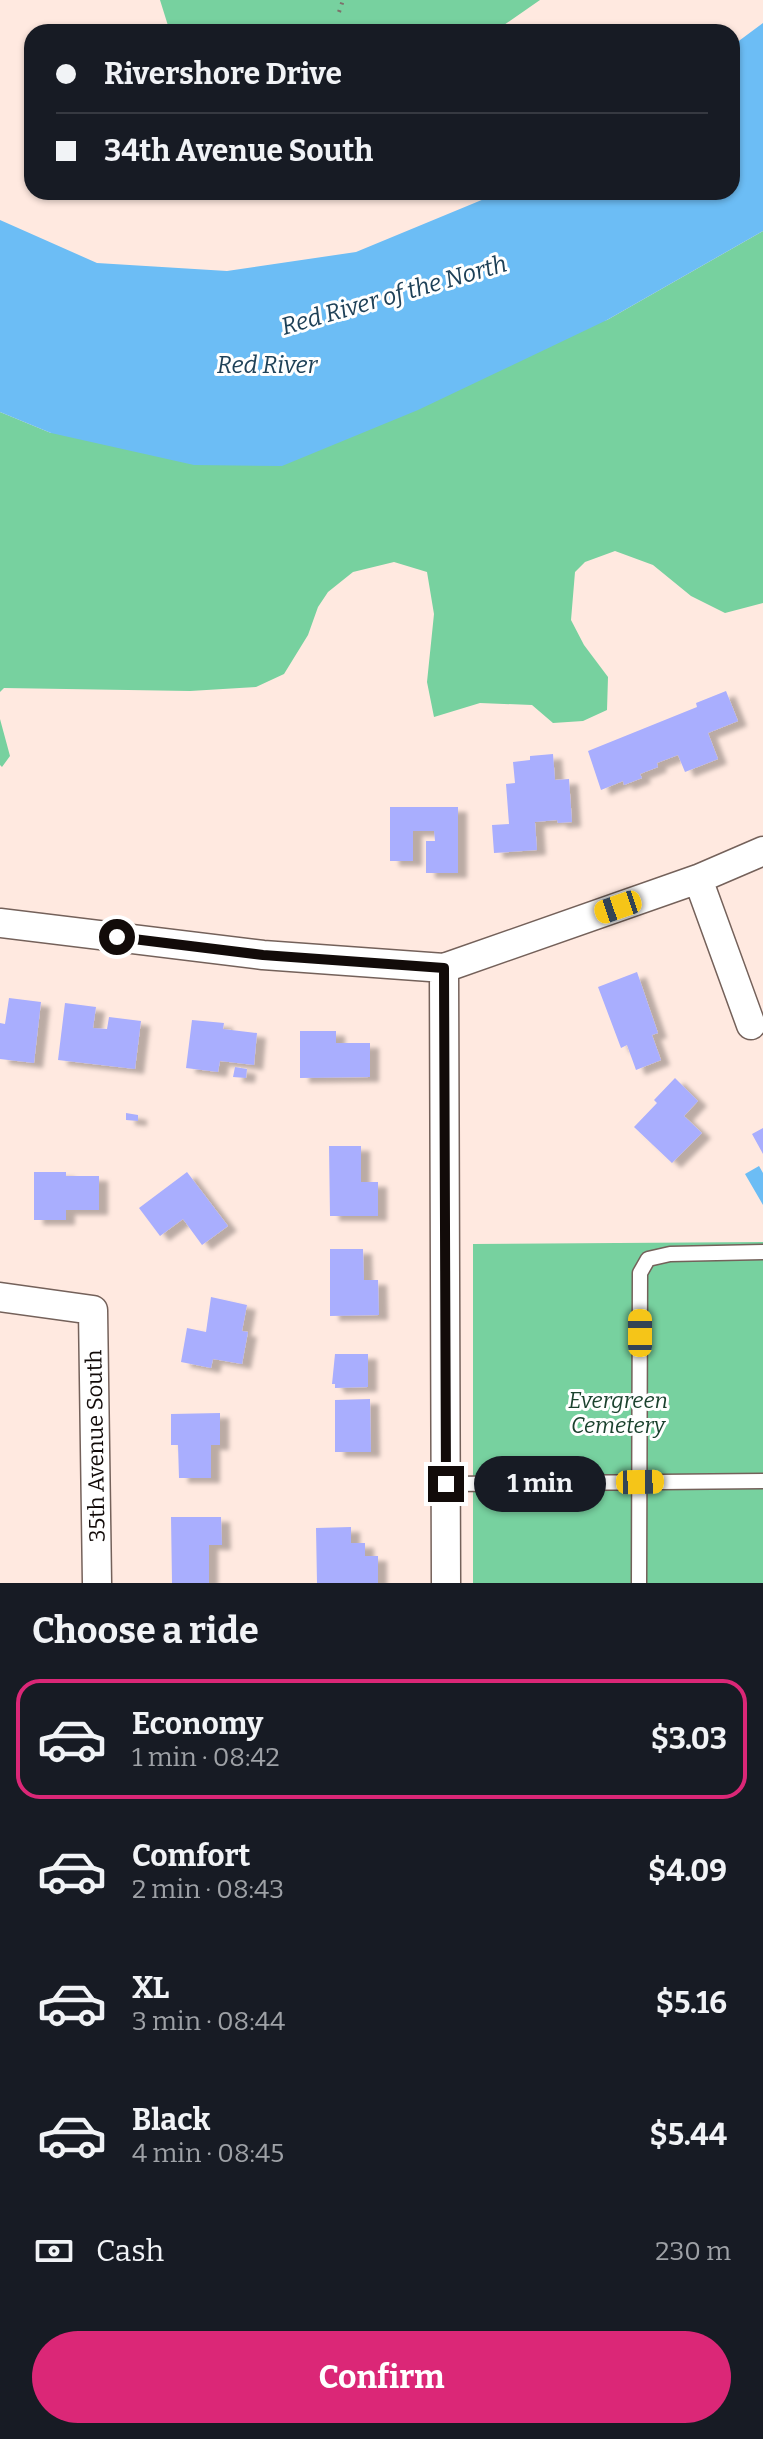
<!DOCTYPE html>
<meta charset="utf-8">
<style>
:root{--surface:#171b24;--page:#242831;--text:#f1f3f6;--muted:#9ea1a6;--line:#363941;--accent:#db2777}
body{margin:0;font-family:Bitter,serif;background:var(--page);color:var(--text);height:100vh;display:flex;flex-direction:column;font-size:30px;white-space:nowrap}
*{box-sizing:border-box;margin:0}
p{font-size:26px;color:var(--muted)}
.icon{flex:none;width:44px;height:44px;fill:none;stroke:currentColor;stroke-width:2;stroke-linecap:round;stroke-linejoin:round}
.map{position:relative;height:1583px;overflow:hidden}
.panel{display:flex;flex-direction:column;background:var(--surface);flex:1}
.panel>*{flex:none}
.guide{position:absolute;left:24px;top:24px;width:716px;height:176px;border-radius:24px;box-shadow:0 2px 6px #0004;display:grid;align-content:center;height:176px;padding:0 32px;background:var(--surface)}
.end{position:absolute;width:36px;height:36px;margin:-18px;border:10px solid #120b09;background:#fff;box-shadow:0 0 0 4px #fff}
.from{border-radius:50%}
.bubble{position:absolute;height:56px;border-radius:28px;background:var(--surface);box-shadow:0 2px 6px #0004;font-size:26px;font-weight:700;line-height:56px;text-align:center}
.car{position:absolute;width:24px;height:48px;margin:-24px -12px;border-radius:10px;box-shadow:0 0 6px 2px #0007;background:linear-gradient(#f5c518 24%,#345 0 40%,#f5c518 0 76%,#345 0 86%,#f5c518 0)}
.guide b{display:flex;align-items:center;gap:28px;height:76px;font-size:30px}
.guide b+b{border-top:2px solid var(--line)}
.guide i{width:20px;height:20px;background:var(--text)}
ul{padding:0;list-style:none}
li{display:flex;align-items:center;gap:24px;height:120px;margin:0 16px 12px;padding:0 16px;border:4px solid transparent;border-radius:24px}
li div{flex:1}
li b{display:block;font-size:30px}
li em{font-style:normal;font-weight:700}
li.active{border-color:var(--accent)}
li>.icon{width:72px;height:72px;stroke-width:1.5}
h2{padding:0 32px;font-size:36px;line-height:96px}
.pay{display:flex;align-items:center;gap:20px;height:88px;padding:0 32px;font-size:30px}
.pay p{margin-inline-start:auto}
.cta{display:flex;gap:16px;margin-top:auto;padding:16px 32px}
.cta a{flex:1;height:92px;border-radius:48px;background:var(--accent);color:#fff;font-size:32px;font-weight:700;line-height:92px;text-align:center}
.map>svg:first-child{display:block}
</style>
<div class="map">
<svg width="763" height="1583" viewBox="0 0 763 1583">
<defs>
<filter id="shadow"><feDropShadow dx="9" dy="5" stdDeviation="2" flood-color="#0004"/></filter>
</defs>
<rect width="100%" height="100%" fill="#ffe9e0"/>
<path fill="#77d19f" d="M 160,0 L 540,0 L 494,32 L 170,32 Z
M 763,231 L 763,603 L 725,613 L 691,596 L 653,565 L 615,551 L 585,562 L 575,572 L 571,620 L 584,645 L 608,677 L 607,710 L 583,721 L 553,723 L 532,705 L 480,703 L 434,717 L 427,682 L 434,614 L 427,572 L 394,562 L 353,572 L 328,592 L 318,607 L 308,635 L 284,674 L 256,687 L 190,691 L 4,688 L 0,692 L 0,412 L 51,433 L 607,320 Z
M 0,719 L 10,756 L 2,767 L 0,765 Z
M 763,1242 L 763,1583 L 473,1583 L 473,1244 Z"/>
<path fill="#6cbdf5" d="M 763,23 L 763,231 L 607,320 L 418,410 L 282,466 L 194,465 L 51,433 L 0,412 L 0,220 L 97,263 L 227,271 L 356,252 L 501,192 L 732,192 L 732,46 Z
M 759,1166 L 763,1173 L 763,1205 L 745,1174 Z"/>
<path fill="#a9aefe" filter="url(#shadow)" d="M 726,691 L 738,721 L 708,733 L 718,759 L 685,772 L 678,755 L 657,763 L 658,767 L 640,774 L 642,778 L 624,785 L 623,781 L 601,790 L 588,751 L 697,707 L 696,703 Z
M 553,754 L 555,780 L 569,779 L 572,822 L 558,823 L 557,820 L 535,822 L 537,850 L 494,853 L 492,825 L 509,824 L 506,784 L 515,783 L 513,762 L 530,760 L 530,756 Z
M 390,807 L 458,807 L 458,873 L 426,873 L 426,841 L 435,841 L 434,831 L 413,831 L 413,861 L 390,861 Z
M 637,972 L 658,1033 L 652,1035 L 661,1060 L 636,1070 L 627,1045 L 621,1048 L 598,987 Z
M 9,998 L 41,1002 L 34,1063 L 0,1059 L 0,1023 L 5,1024 Z
M 65,1003 L 96,1007 L 93,1028 L 107,1029 L 109,1017 L 141,1021 L 135,1069 L 58,1060 Z
M 192,1020 L 224,1023 L 223,1029 L 257,1033 L 254,1065 L 220,1061 L 218,1072 L 186,1068 Z
M 300,1031 L 336,1031 L 336,1043 L 370,1043 L 370,1077 L 300,1078 Z
M 235,1067 L 247,1069 L 246,1078 L 233,1077 Z
M 675,1078 L 698,1101 L 684,1116 L 702,1133 L 672,1163 L 634,1127 L 657,1103 L 654,1100 Z
M 126,1113 L 138,1115 L 138,1121 L 126,1120 Z
M 763,1128 L 763,1154 L 752,1134 Z
M 329,1146 L 361,1146 L 361,1182 L 378,1182 L 378,1216 L 330,1216 Z
M 34,1172 L 66,1172 L 66,1176 L 99,1176 L 99,1210 L 66,1210 L 66,1220 L 34,1220 Z
M 187,1172 L 228,1226 L 202,1245 L 183,1219 L 160,1236 L 139,1208 Z
M 330,1249 L 363,1249 L 364,1280 L 378,1280 L 379,1315 L 330,1316 Z
M 211,1297 L 247,1305 L 242,1331 L 248,1332 L 242,1364 L 213,1359 L 211,1368 L 181,1362 L 187,1328 L 206,1332 Z
M 335,1354 L 368,1354 L 368,1387 L 335,1388 L 335,1384 L 332,1384 Z
M 370,1399 L 371,1452 L 335,1452 L 335,1400 Z
M 220,1413 L 220,1445 L 211,1445 L 211,1478 L 179,1478 L 178,1445 L 171,1445 L 171,1414 Z
M 171,1517 L 221,1517 L 222,1545 L 209,1545 L 209,1583 L 172,1583 Z
M 351,1527 L 351,1543 L 365,1543 L 365,1556 L 378,1556 L 378,1583 L 317,1583 L 316,1528 Z"/>
<g fill="none" stroke-linecap="round" stroke-linejoin="round">
<defs>
<path id="lane" d="M 446,1484 L 763,1481
M 639,1583 L 640,1273 L 648,1259 L 670,1254 L 763,1252"/>
<path id="street" d="M 698,879 L 751,1025
M 0,923 L 263,955 L 444,968 L 698,879 L 763,851
M 444,968 L 446,1583
M 0,1297 L 93,1310 L 97,1583"/>
</defs>
<use href="#lane" stroke="#74615a" stroke-width="17"/>
<use href="#street" stroke="#74615a" stroke-width="31"/>
<path stroke="#7e706b" stroke-width="4" stroke-dasharray="2 6" stroke-linecap="butt" d="M 339,12 L 343,0"/>
<use href="#lane" stroke="#fff" stroke-width="14"/>
<use href="#street" stroke="#fff" stroke-width="28"/>
</g>
<g fill="none" stroke-linecap="round" stroke-linejoin="round">
<path stroke="#120b09" stroke-width="10" d="M 117,937 L 263,955 L 444,968 L 446,1484"/>
</g>
<g text-anchor="middle" stroke-width="6" stroke-linejoin="round" paint-order="stroke">
<g font-size="22" font-style="italic" fill="#1b422e" stroke="#fff">
<text x="618" y="1408">Evergreen<tspan x="618" dy="25">Cemetery</tspan></text>
</g>
<g font-size="22" fill="#120b09" stroke="#fff">
<text transform="translate(95 1446) rotate(-91)" y="8">35th Avenue South</text>
</g>
<g font-size="24" font-style="italic" fill="#1e4158" stroke="#fff">
<text transform="translate(394 295) rotate(-16)" y="8">Red River of the North</text>
<text x="267" y="373">Red River</text>
</g>
</g>
</svg>
<i class="end from" style="left:117px;top:937px"></i>
<i class="end" style="left:446px;top:1484px"></i>
<div class="bubble" style="left:474px;top:1456px;width:132px">1 min</div>
<i class="car" style="left:618px;top:907px;rotate:251deg"></i>
<i class="car" style="left:640px;top:1333px;rotate:0deg"></i>
<i class="car" style="left:640px;top:1482px;rotate:89deg"></i>
<div class="guide">
<b><i class="from"></i>Rivershore Drive</b>
<b><i></i>34th Avenue South</b>
</div>
</div>
<section class="panel">
<h2>Choose a ride</h2>
<ul>
<li class="active"><svg class="icon" aria-label="car" viewBox="0 0 24 24"><path d="M5 17H2v-5l4-1 3-4h7l3 4 3 1v5h-3M9 17h6M6 11h13"/><circle cx="7" cy="17" r="2"/><circle cx="17" cy="17" r="2"/></svg><div><b>Economy</b><p>1 min · 08:42</p></div><em>$3.03</em></li>
<li><svg class="icon" aria-label="car" viewBox="0 0 24 24"><path d="M5 17H2v-5l4-1 3-4h7l3 4 3 1v5h-3M9 17h6M6 11h13"/><circle cx="7" cy="17" r="2"/><circle cx="17" cy="17" r="2"/></svg><div><b>Comfort</b><p>2 min · 08:43</p></div><em>$4.09</em></li>
<li><svg class="icon" aria-label="car" viewBox="0 0 24 24"><path d="M5 17H2v-5l4-1 3-4h7l3 4 3 1v5h-3M9 17h6M6 11h13"/><circle cx="7" cy="17" r="2"/><circle cx="17" cy="17" r="2"/></svg><div><b>XL</b><p>3 min · 08:44</p></div><em>$5.16</em></li>
<li><svg class="icon" aria-label="car" viewBox="0 0 24 24"><path d="M5 17H2v-5l4-1 3-4h7l3 4 3 1v5h-3M9 17h6M6 11h13"/><circle cx="7" cy="17" r="2"/><circle cx="17" cy="17" r="2"/></svg><div><b>Black</b><p>4 min · 08:45</p></div><em>$5.44</em></li>
</ul>
<div class="pay"><svg class="icon" aria-label="cash" viewBox="0 0 24 24"><path d="M3 7h18v10H3z"/><circle cx="12" cy="12" r="2"/></svg>Cash<p>230 m</p></div>
<div class="cta"><a>Confirm</a></div>
</section>
